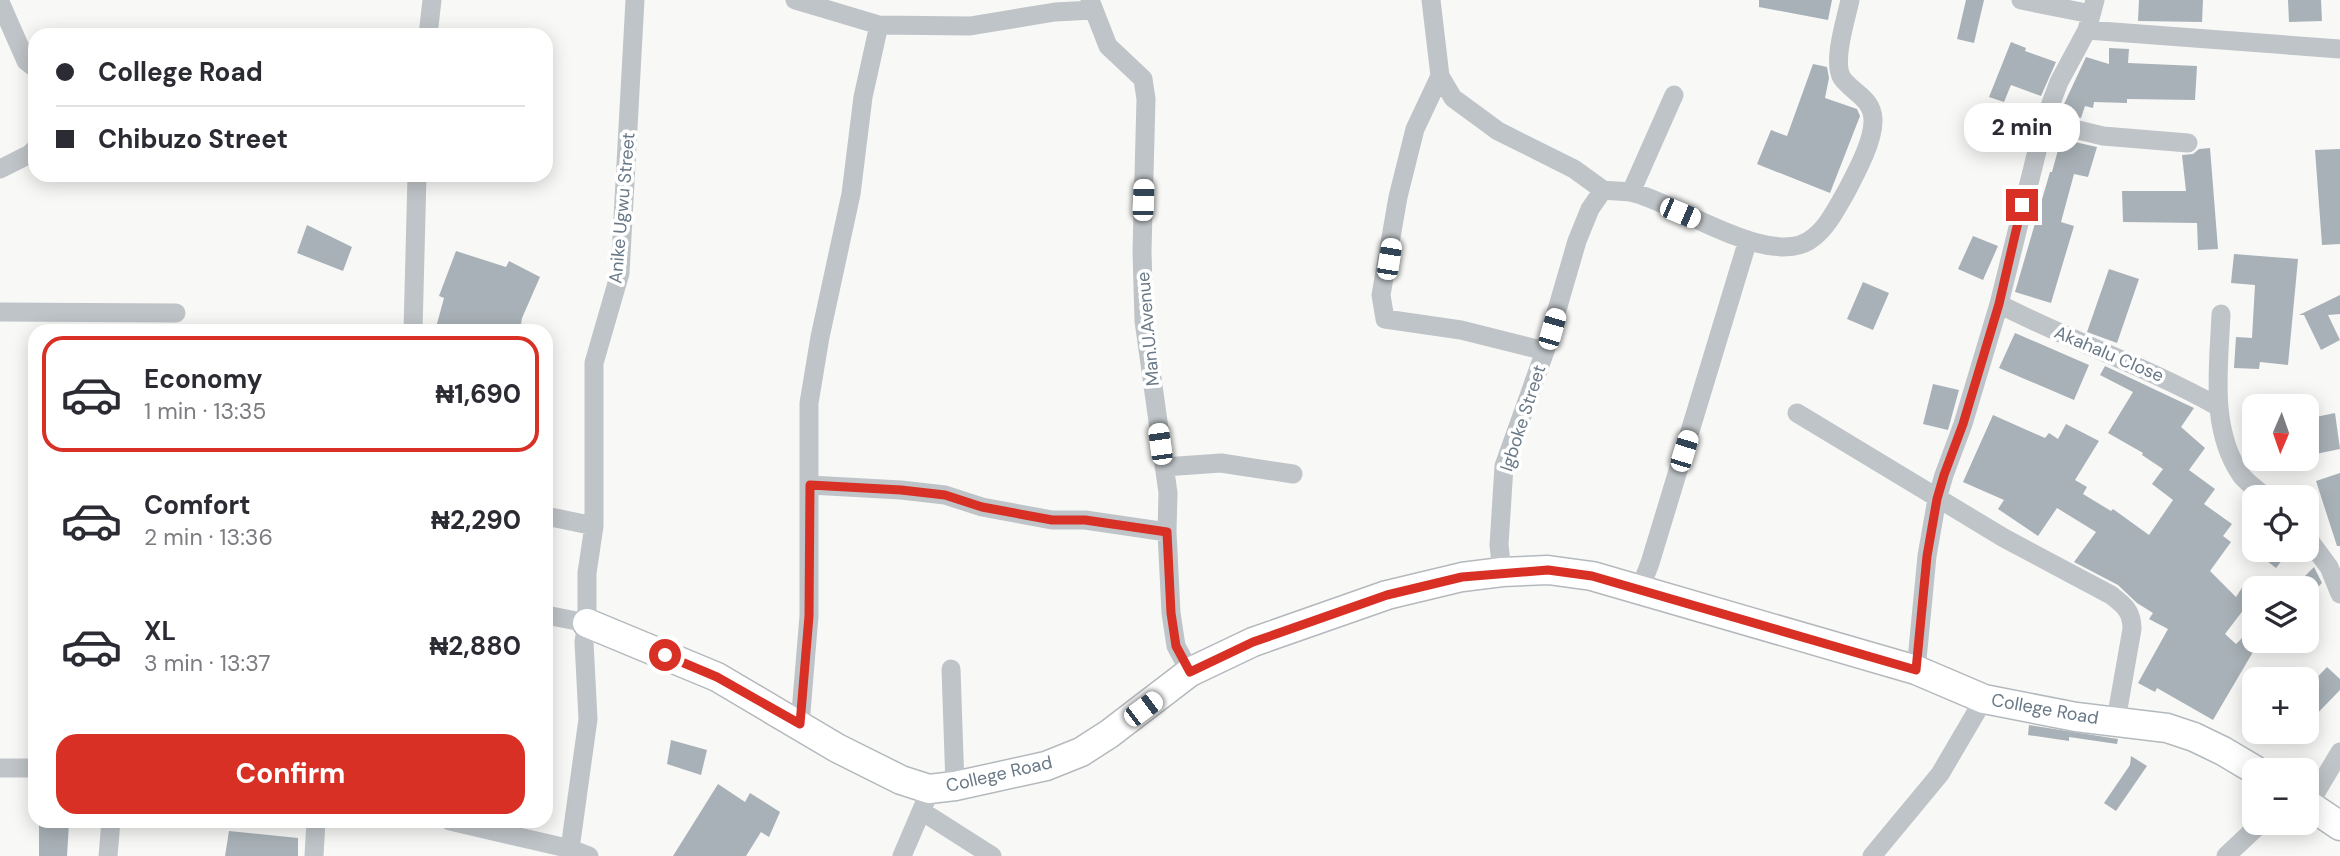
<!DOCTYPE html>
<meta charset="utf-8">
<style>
:root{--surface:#fff;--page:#f7f7f7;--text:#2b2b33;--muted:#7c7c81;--line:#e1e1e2;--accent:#d93025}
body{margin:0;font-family:"DM Sans",sans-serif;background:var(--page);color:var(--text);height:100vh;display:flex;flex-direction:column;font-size:26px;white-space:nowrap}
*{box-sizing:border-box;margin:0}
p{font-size:23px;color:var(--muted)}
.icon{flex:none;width:38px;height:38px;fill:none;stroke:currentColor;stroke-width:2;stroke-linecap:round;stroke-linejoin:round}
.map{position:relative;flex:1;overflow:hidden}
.side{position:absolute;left:28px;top:324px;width:525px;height:504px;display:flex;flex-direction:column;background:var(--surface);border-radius:21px;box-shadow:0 4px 18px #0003}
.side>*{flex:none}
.banner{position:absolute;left:28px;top:28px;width:525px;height:154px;border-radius:21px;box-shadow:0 4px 18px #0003;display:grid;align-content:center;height:154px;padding:0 28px;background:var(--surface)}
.needle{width:46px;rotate:182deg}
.fabs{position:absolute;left:2242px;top:394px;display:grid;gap:14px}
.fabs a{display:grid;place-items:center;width:77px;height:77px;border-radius:14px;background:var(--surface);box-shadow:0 4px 18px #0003;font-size:35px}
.end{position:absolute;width:32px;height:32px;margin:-16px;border:9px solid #d93025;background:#fff;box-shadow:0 0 0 4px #fff}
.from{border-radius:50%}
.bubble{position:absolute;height:49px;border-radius:21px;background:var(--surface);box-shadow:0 4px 18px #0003;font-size:23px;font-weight:700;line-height:49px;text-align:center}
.car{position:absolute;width:21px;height:42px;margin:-21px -10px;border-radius:9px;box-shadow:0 0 5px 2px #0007;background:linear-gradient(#fff 24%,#345 0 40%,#fff 0 76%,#345 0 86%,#fff 0)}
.banner b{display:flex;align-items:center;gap:24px;height:66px;font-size:26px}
.banner b+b{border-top:2px solid var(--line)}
.banner i{width:18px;height:18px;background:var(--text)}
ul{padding:12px 0 0;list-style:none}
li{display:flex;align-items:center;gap:21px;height:116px;margin:0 14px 10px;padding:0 14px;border:4px solid transparent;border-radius:21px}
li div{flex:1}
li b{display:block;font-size:26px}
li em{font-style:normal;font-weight:700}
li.active{border-color:var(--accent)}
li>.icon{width:63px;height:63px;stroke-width:1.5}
.action{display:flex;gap:14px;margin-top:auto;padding:14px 28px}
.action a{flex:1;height:80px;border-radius:21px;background:var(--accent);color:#fff;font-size:28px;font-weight:700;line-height:80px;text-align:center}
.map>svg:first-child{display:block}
</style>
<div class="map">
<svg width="2340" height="856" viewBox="0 0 2340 856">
<rect width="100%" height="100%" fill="#f8f8f6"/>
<path fill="#a8b1b7" d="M 1759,0 L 1832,0 L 1828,20 L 1759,7 Z
M 1966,0 L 1984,0 L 1974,43 L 1957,39 Z
M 2139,0 L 2203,0 L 2202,22 L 2138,21 Z
M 2288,0 L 2321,0 L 2322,21 L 2289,22 Z
M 2011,42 L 2026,48 L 2025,51 L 2056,62 L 2041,96 L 2011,85 L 2004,102 L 1989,97 Z
M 2109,48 L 2129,49 L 2128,63 L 2197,66 L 2195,100 L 2127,99 L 2127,103 L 2094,102 L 2093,108 L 2085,106 L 2081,118 L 2066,115 L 2069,106 L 2064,104 L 2086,57 L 2109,64 Z
M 1813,64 L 1827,67 L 1829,78 L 1825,98 L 1857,109 L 1860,116 L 1830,193 L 1757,164 L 1771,130 L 1787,136 Z
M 2061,139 L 2097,147 L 2088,177 L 2074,174 L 2061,222 L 2074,226 L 2051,303 L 2015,292 L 2050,172 L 2052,172 Z
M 2210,148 L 2218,249 L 2198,250 L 2197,223 L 2123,222 L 2122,191 L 2186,191 L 2182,155 L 2193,154 L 2199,149 Z
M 2340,149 L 2340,244 L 2322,245 L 2315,150 Z
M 307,225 L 352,247 L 343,271 L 297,253 Z
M 1973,236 L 1998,246 L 1983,280 L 1958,269 Z
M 456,251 L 506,267 L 509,261 L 540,277 L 522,318 L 520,331 L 435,331 L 444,298 L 439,296 Z
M 2234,254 L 2298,259 L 2288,365 L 2260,362 L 2259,369 L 2234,368 L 2236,337 L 2252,338 L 2255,285 L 2231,283 Z
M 2109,269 L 2139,279 L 2117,343 L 2087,332 Z
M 1863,282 L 1889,293 L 1873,330 L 1847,319 Z
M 2340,295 L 2340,314 L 2328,315 L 2340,340 L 2321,350 L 2304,315 L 2299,315 Z
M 2015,333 L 2089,365 L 2074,400 L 1999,368 Z
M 2105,366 L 2194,408 L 2181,427 L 2205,448 L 2189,470 L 2215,489 L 2204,504 L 2232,524 L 2223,536 L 2231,542 L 2210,571 L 2236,597 L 2245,583 L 2254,589 L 2254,596 L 2225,634 L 2236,644 L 2254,626 L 2254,640 L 2260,640 L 2213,720 L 2157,688 L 2155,692 L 2138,683 L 2168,629 L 2149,619 L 2153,613 L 2137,603 L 2118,585 L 2074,562 L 2096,532 L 2057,508 L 2038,536 L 1998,509 L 2004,500 L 1963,482 L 1993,415 L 2045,438 L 2049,433 L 2058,439 L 2066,424 L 2099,441 L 2075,480 L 2087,487 L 2083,494 L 2111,511 L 2113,509 L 2149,535 L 2173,500 L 2152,484 L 2163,469 L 2142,455 L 2143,453 L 2108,433 L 2133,392 L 2100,375 Z
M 1933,384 L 1959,390 L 1948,430 L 1923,424 Z
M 2335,413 L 2340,449 L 2306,456 L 2306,419 Z
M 2340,473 L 2340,546 L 2337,546 L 2316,481 Z
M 2253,550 L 2290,550 L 2276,568 Z
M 2314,567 L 2322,583 L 2308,597 L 2306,588 L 2299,588 L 2296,585 Z
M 2327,667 L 2340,679 L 2340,690 L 2306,725 L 2306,689 Z
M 2029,725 L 2118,739 L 2117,744 L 2069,737 L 2069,741 L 2028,735 Z
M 671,740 L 707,750 L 701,775 L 667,764 Z
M 2131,756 L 2147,766 L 2116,811 L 2104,803 L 2130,765 Z
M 718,784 L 745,802 L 750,793 L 780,812 L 769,837 L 761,832 L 746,856 L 673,856 Z
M 39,823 L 69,823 L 67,856 L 39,856 Z
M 229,831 L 298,838 L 298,856 L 225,856 Z"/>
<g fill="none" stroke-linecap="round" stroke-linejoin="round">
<defs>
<path id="secondary" d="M 587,623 L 717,677 L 837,748 L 901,780 L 929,789 L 955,786 L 1046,766 L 1081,752 L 1109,734 L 1190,672 L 1253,642 L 1387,595 L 1462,577 L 1502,572 L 1548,570 L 1592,576 L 1916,670 L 1984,699 L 2076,717 L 2167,728 L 2194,737 L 2223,751 L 2255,770
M 2306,803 L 2340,826"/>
</defs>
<use href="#secondary" stroke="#b4b9be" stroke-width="31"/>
<path stroke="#bfc4c8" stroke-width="19" d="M 795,0 L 879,25 L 970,26 L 1055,12 L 1093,10
M 1090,0 L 1108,46 L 1143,79 L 1146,99 L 1142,251 L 1144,321 L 1168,493 L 1167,532 L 1171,613 L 1176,646 L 1190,672
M 1431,0 L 1440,76 L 1453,98 L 1498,131 L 1574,169 L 1603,190
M 2021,0 L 2091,14
M 0,2 L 26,61 L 35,68
M 2087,30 L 2340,49
M 428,35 L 432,0
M 1440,76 L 1415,129 L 1398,197 L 1381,295 L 1385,319 L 1461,330 L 1545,351
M 2045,122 L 2103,136 L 2188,143
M 0,169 L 30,154 L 35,149
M 1603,190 C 1612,191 1621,191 1630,192 C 1675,201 1774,273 1814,237 C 1828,226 1836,209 1845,194 C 1855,175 1874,141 1873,119 C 1872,98 1853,93 1842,78 C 1832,62 1846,19 1850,0
M 1631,192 L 1674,95
M 1999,304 C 2071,341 2147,367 2217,406
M 0,312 L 176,313
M 2221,314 C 2219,367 2209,428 2241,475 C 2247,483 2258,490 2265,497
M 413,331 L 417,175
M 1797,413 L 2004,538 L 2111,595 C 2124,605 2132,611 2132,629 L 2116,720
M 1164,467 L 1221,463 L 1293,474
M 810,485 L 901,490 L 945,495 L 982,507 L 1052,520 L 1085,520 L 1167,532
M 546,516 L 594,526
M 2306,536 L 2329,567 L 2340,594
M 1502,572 L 1499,545 L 1504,466 L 1545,351 L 1577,241 L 1590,209 L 1603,190
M 1640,589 L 1650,563 L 1748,240
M 546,615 L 587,623
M 951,669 L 955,786
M 1916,670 L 1927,556 L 1937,499 L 1944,475 L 1963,424 L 1999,304 L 2045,119 L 2059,82 L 2087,30 L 2095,0
M 800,724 L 809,616 L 809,403 L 820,337 L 851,194 L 863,97 L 879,25
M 0,768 L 35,768
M 2309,804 L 2340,752
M 923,812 L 992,856
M 450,821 L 571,849 L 589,856
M 108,856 L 111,821
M 314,856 L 316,821
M 569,856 L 588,719 L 584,642 L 587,623 L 587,573 L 594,526 L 594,363 L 620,273 L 635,0
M 902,856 L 926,800
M 1872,856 L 1940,774 L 1984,699
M 2226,856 L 2262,822"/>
<use href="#secondary" stroke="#fff" stroke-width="28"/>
</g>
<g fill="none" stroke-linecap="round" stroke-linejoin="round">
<path stroke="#d93025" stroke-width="9" d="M 665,655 L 717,677 L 800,724 L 809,616 L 810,485 L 901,490 L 945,495 L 982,507 L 1052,520 L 1085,520 L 1167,532 L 1171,613 L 1176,646 L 1190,672 L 1253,642 L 1276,634 L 1387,595 L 1462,577 L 1548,570 L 1592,576 L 1916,670 L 1927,556 L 1937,499 L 1944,475 L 1963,424 L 1999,304 L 2022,205"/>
</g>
<g text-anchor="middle" stroke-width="7" stroke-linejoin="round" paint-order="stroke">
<g font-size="18" fill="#687886" stroke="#fff">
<text transform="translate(622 208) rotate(-85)" y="6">Anike Ugwu Street</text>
<text transform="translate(1148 329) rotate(-95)" y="6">Man.U.Avenue</text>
<text transform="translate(2109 354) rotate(23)" y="6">Akahalu Close</text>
<text transform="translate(1523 418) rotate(-72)" y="6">Igboke Street</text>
<text transform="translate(2045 709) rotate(10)" y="6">College Road</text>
<text transform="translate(999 774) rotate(-13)" y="6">College Road</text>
</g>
</g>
</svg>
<div class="fabs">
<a><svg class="needle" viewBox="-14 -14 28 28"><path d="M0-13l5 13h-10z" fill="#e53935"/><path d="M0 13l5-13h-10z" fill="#7c7c81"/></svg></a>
<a><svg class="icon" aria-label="locate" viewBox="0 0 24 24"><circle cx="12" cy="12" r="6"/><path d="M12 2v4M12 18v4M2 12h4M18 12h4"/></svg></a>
<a><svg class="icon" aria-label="layers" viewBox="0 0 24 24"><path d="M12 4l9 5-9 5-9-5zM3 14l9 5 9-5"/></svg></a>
<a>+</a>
<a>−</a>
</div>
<i class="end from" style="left:665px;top:655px"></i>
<i class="end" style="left:2022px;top:205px"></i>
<div class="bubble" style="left:1964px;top:103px;width:116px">2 min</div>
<i class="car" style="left:1143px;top:200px;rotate:2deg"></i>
<i class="car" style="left:1680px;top:213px;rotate:113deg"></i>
<i class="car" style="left:1389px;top:259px;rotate:9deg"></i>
<i class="car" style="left:1552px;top:329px;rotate:16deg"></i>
<i class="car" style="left:1160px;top:444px;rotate:352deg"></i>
<i class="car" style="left:1684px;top:451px;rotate:17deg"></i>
<i class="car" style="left:1143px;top:709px;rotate:53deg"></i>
<div class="banner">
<b><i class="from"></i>College Road</b>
<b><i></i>Chibuzo Street</b>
</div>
<section class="side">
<ul>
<li class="active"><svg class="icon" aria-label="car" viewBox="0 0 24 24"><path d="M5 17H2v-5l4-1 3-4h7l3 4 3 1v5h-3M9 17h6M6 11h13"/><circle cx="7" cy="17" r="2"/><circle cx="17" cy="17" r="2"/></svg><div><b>Economy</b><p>1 min · 13:35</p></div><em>₦1,690</em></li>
<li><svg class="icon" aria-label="car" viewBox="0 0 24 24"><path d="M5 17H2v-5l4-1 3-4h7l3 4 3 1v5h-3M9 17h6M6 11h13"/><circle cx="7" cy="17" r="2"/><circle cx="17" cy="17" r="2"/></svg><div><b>Comfort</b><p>2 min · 13:36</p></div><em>₦2,290</em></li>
<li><svg class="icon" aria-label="car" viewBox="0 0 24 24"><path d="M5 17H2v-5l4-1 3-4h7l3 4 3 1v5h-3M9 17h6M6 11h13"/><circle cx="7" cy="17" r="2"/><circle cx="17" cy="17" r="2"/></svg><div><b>XL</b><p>3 min · 13:37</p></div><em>₦2,880</em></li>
</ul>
<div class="action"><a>Confirm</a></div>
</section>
</div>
